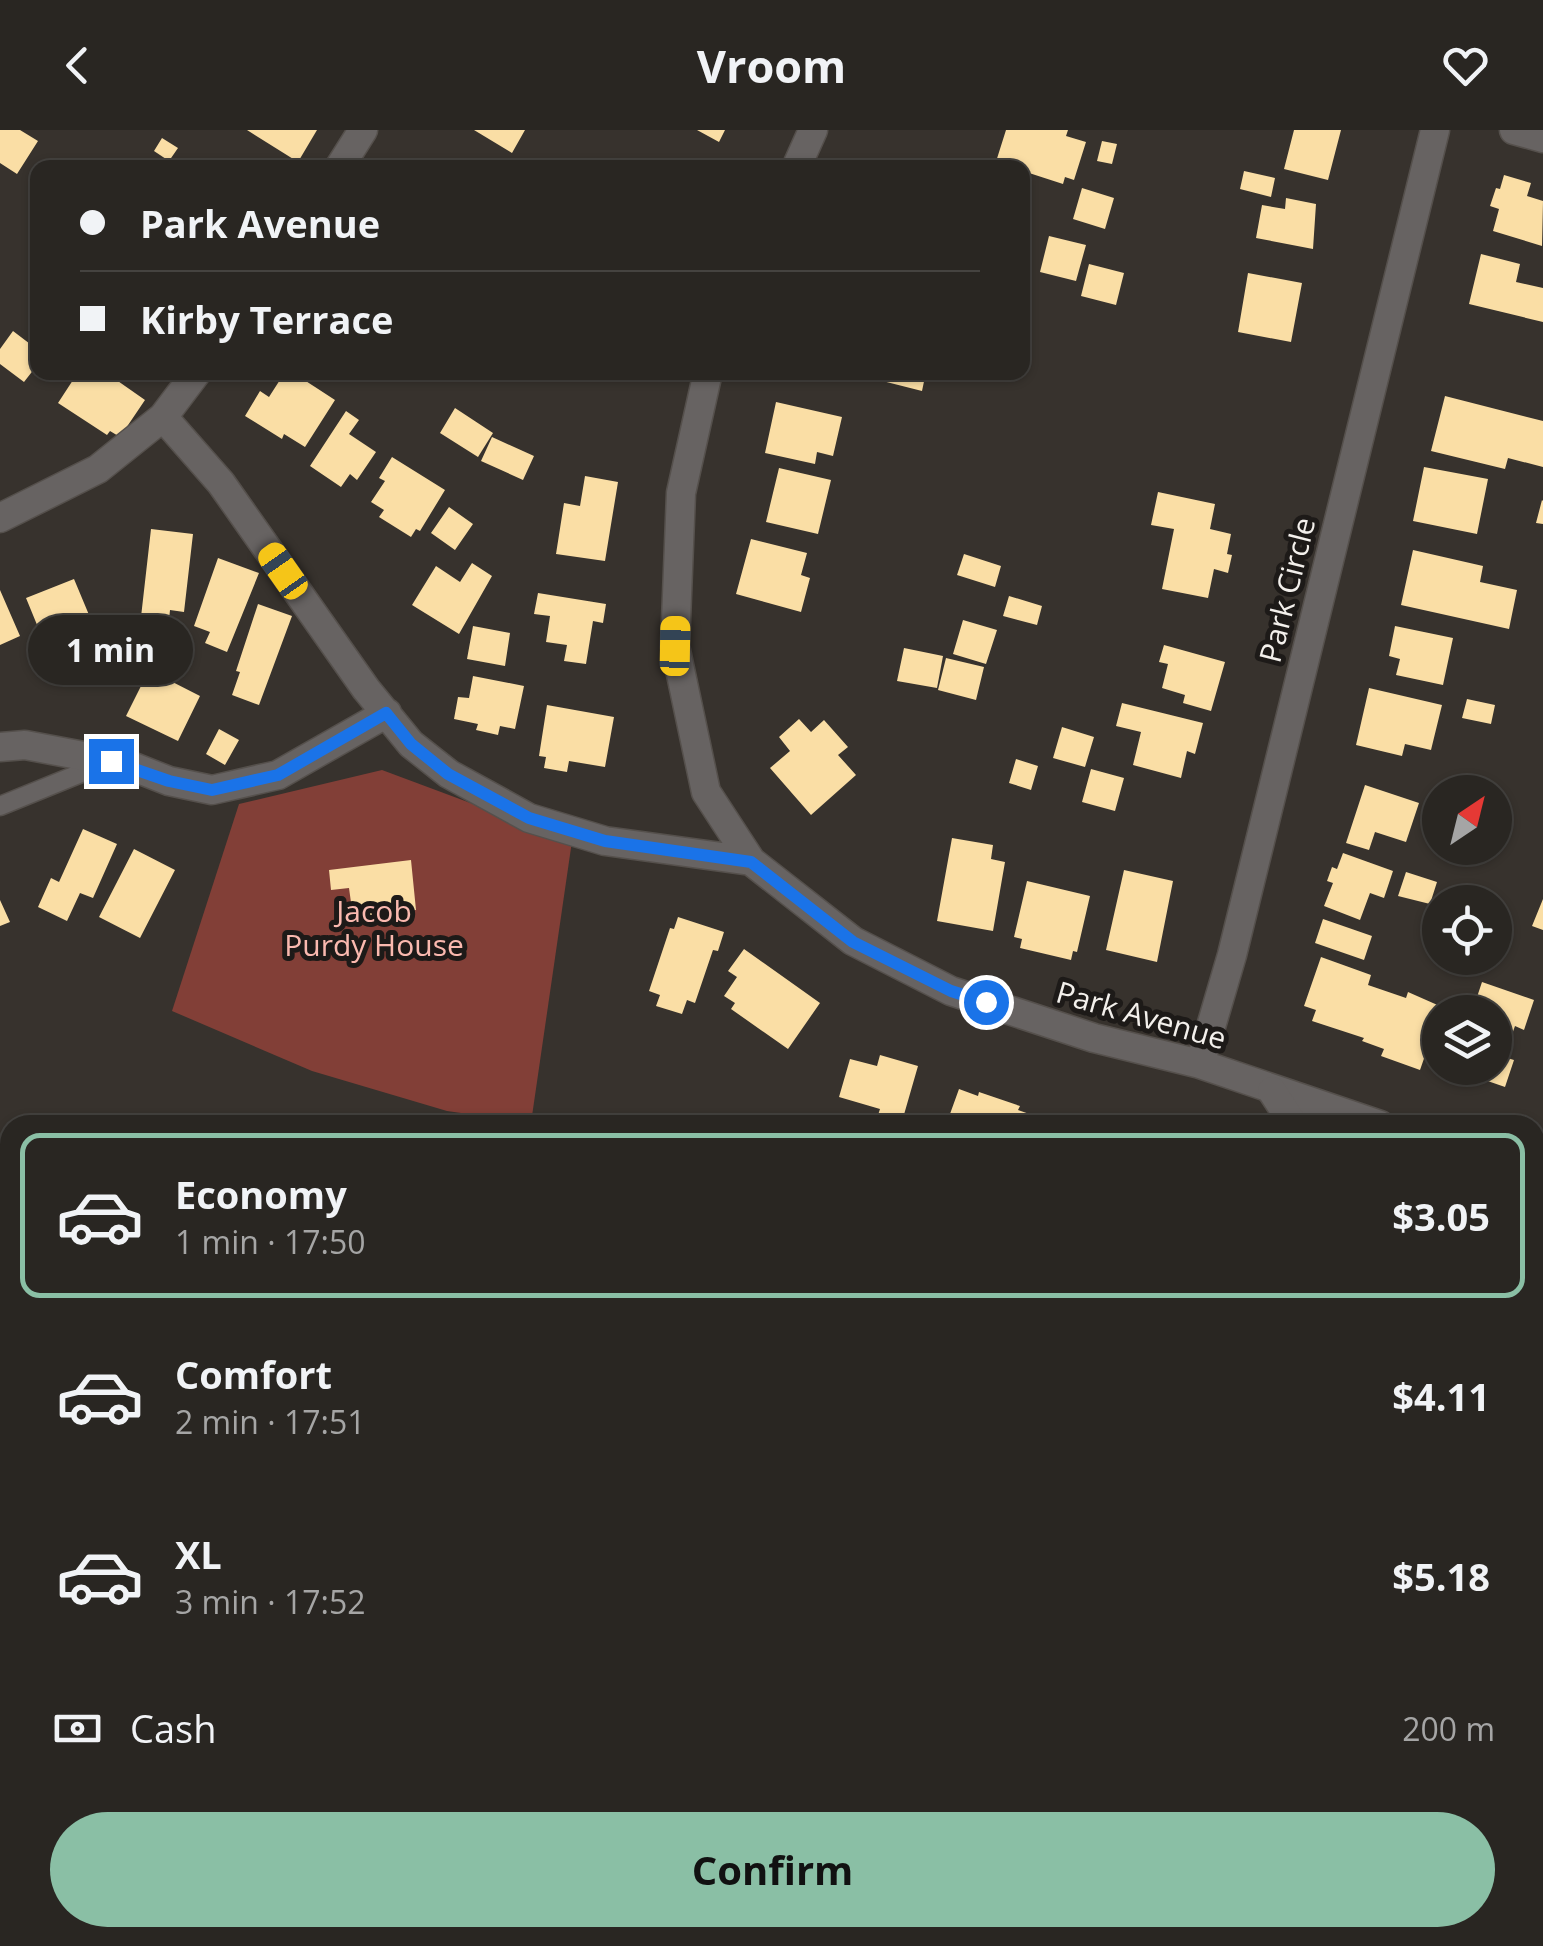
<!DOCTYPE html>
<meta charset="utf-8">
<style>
:root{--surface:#292622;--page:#35322f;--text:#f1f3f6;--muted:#a5a5a5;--line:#454340;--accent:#8abfa5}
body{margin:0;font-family:"Open Sans",sans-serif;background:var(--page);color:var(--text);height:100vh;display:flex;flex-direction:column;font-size:38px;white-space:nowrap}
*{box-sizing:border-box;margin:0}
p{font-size:32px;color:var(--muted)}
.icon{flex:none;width:55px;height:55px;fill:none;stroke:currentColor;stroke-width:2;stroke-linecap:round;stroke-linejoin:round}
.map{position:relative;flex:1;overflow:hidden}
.details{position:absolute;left:0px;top:985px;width:1545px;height:832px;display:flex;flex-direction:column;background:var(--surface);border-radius:30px 30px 0 0;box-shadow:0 2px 8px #0004,0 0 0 2px var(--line)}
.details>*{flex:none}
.banner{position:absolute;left:30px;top:30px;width:1000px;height:220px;border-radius:20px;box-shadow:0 2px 8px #0004,0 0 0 2px var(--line);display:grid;align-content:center;height:220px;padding:0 50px;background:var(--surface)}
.needle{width:65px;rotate:35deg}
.tools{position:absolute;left:1422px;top:645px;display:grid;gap:20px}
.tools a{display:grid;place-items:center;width:90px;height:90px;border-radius:50%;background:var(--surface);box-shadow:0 2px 8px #0004,0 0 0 2px var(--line);font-size:50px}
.end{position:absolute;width:45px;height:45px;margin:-22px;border:12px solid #1a73e8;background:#fff;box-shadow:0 0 0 5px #fff}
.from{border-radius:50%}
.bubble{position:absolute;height:70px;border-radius:35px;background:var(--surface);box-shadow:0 2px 8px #0004,0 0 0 2px var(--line);font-size:32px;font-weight:700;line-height:70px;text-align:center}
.car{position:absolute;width:30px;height:60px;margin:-30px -15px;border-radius:12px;box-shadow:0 0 8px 2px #0007;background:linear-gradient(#f5c518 24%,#345 0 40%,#f5c518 0 76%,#345 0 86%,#f5c518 0)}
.banner b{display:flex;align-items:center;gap:35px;height:95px;font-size:38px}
.banner b+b{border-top:2px solid var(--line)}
.banner i{width:25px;height:25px;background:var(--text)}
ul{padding:18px 0 0;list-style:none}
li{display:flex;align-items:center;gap:30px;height:165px;margin:0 20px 15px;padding:0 30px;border:5px solid transparent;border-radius:20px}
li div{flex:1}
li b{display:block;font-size:38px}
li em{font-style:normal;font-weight:700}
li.active{border-color:var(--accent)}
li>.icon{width:90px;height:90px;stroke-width:1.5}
.pay{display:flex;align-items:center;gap:25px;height:110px;padding:0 50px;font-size:38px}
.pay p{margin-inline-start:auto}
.action{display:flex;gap:20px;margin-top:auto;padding:20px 50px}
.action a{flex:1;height:115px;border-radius:60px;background:var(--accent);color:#111;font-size:40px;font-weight:700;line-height:115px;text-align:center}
header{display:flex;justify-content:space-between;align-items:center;height:130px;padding:0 50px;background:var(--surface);font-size:45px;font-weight:700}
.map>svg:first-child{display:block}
</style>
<header><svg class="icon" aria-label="back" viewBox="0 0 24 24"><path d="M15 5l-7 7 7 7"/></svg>Vroom<svg class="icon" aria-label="heart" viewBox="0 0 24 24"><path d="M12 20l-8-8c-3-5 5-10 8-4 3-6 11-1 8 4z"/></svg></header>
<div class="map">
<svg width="1543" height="1816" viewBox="0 0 1543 1816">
<rect width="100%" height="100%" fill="#37322d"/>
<path fill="#823f37" d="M 382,640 L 572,711 L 531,993 L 447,981 L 312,941 L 172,881 L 239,674 Z"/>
<path fill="#fadea5" d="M 0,0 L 20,0 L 38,11 L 17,44 L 0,33 Z
M 247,0 L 317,0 L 298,32 Z
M 474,0 L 525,0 L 512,23 Z
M 697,0 L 725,0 L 719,12 Z
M 1006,0 L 1068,0 L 1066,6 L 1086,12 L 1074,50 L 1065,47 L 1063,54 L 1026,42 L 1023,50 L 1022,38 L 994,38 Z
M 1294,0 L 1341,0 L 1328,50 L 1284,39 Z
M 162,8 L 178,18 L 169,31 L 154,21 Z
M 1102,11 L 1117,14 L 1112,34 L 1097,31 Z
M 670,28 L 687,38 L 664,38 Z
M 1244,41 L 1275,48 L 1271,67 L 1240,59 Z
M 1504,45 L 1531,53 L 1527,66 L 1543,71 L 1542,116 L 1493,101 L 1499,79 L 1490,76 L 1496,58 L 1500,59 Z
M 1082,58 L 1114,68 L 1105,99 L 1073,89 Z
M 1286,68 L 1316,74 L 1313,119 L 1256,108 L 1262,75 L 1285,79 Z
M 1049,106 L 1086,115 L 1076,151 L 1040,142 Z
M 1481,124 L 1520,134 L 1516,152 L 1543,158 L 1543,192 L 1469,174 Z
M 1089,134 L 1124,143 L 1116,175 L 1081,166 Z
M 1248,143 L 1302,153 L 1291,212 L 1238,202 Z
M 13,201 L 38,220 L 38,234 L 24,252 L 0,234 L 0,219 Z
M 62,242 L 105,242 L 145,270 L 120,307 L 110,301 L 107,305 L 58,273 L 73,250 Z
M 285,242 L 292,242 L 335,270 L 305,317 L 284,304 L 282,309 L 245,286 L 260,261 L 269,267 Z
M 847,242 L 926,242 L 922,261 Z
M 1445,266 L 1543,291 L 1543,337 L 1508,328 L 1505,339 L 1431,321 Z
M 776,272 L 842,287 L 833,326 L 817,322 L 815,334 L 765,323 Z
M 455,278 L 493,303 L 478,327 L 440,303 Z
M 346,281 L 359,290 L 349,304 L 376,322 L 357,350 L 350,344 L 341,357 L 310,336 Z
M 492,307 L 534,326 L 523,350 L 481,331 Z
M 392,327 L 445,360 L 420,401 L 416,399 L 411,407 L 379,387 L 384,380 L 371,372 L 385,351 L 379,348 Z
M 1424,337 L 1488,349 L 1477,404 L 1413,391 Z
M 779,338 L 831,350 L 818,404 L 766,392 Z
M 585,346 L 618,352 L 605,431 L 556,424 L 564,373 L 580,376 Z
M 1158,362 L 1215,374 L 1210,399 L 1231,404 L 1227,424 L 1232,425 L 1228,443 L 1214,439 L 1208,468 L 1162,459 L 1174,399 L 1151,395 Z
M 1542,370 L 1543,371 L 1543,394 L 1536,393 Z
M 449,377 L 473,394 L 455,420 L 431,403 Z
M 151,399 L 193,404 L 184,482 L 170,480 L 169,490 L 141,487 Z
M 751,409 L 807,423 L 801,445 L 810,448 L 801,482 L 736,464 Z
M 1413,420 L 1483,436 L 1480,452 L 1517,460 L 1509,499 L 1401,475 Z
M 964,424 L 1001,436 L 995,457 L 957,445 Z
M 218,428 L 259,443 L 227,522 L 205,513 L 210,502 L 194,496 Z
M 472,433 L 492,446 L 459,504 L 412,475 L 436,436 L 460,452 Z
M 74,449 L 97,504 L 49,524 L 26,468 Z
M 0,460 L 20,506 L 0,515 Z
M 538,463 L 606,474 L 603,493 L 593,491 L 586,534 L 564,531 L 567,515 L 546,512 L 550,486 L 534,484 Z
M 1009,466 L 1042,476 L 1037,495 L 1003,486 Z
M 258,474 L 292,486 L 259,575 L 232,565 L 240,542 L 236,541 Z
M 114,490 L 133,490 L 134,520 L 115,520 Z
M 963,490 L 997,500 L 986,534 L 953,524 Z
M 473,496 L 510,503 L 505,536 L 467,529 Z
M 1395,496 L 1453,508 L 1443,555 L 1396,545 L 1400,529 L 1389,526 Z
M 1164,515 L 1225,532 L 1211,581 L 1183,573 L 1185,565 L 1162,558 L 1168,534 L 1159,532 Z
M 904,518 L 943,526 L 937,558 L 897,551 Z
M 946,528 L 984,537 L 976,570 L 938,560 Z
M 149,540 L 200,566 L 178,611 L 126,586 Z
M 473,546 L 524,556 L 515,599 L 500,596 L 498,605 L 476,600 L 478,594 L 454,589 L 458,567 L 469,568 Z
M 1369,558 L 1442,575 L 1431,620 L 1405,614 L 1402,626 L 1356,615 Z
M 1467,569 L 1495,575 L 1491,594 L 1462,588 Z
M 1122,573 L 1203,593 L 1195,624 L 1187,621 L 1181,648 L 1133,635 L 1141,602 L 1116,596 Z
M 547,575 L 614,587 L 605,637 L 569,631 L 567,642 L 544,638 L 546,627 L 539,626 Z
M 799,589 L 811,602 L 824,590 L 848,617 L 838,625 L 856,645 L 811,685 L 770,638 L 790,621 L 779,607 Z
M 1062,597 L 1094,607 L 1085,637 L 1053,628 Z
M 219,599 L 239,610 L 225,635 L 206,624 Z
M 1016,629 L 1038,636 L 1031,660 L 1009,653 Z
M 1091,639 L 1124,648 L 1115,681 L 1082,672 Z
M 1365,655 L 1419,673 L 1406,712 L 1375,702 L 1369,720 L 1346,713 Z
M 83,699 L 117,714 L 93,768 L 80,763 L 67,791 L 38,777 L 51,748 L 59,752 Z
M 952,708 L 993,715 L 991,729 L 1005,732 L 993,801 L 937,791 Z
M 134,719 L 175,740 L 140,808 L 99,787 Z
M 1343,723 L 1393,741 L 1384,768 L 1370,763 L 1360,790 L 1324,776 L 1333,753 L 1327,751 L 1332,737 L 1337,739 Z
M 411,730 L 416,780 L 353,787 L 349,758 L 331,760 L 329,740 Z
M 1124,740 L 1173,751 L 1157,832 L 1106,820 Z
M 1406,742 L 1437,752 L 1430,774 L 1398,766 Z
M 1027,751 L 1090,766 L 1077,822 L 1073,821 L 1071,830 L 1020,818 L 1022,809 L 1014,807 Z
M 1543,769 L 1543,800 L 1532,796 Z
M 0,770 L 10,792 L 0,796 Z
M 678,787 L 724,802 L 718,821 L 713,820 L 695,873 L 687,870 L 682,884 L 656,876 L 660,865 L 649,861 L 670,798 L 674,799 Z
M 1323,789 L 1372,806 L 1364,830 L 1315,813 Z
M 744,819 L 820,873 L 788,919 L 731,879 L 735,873 L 724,866 L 737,847 L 728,841 Z
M 1321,827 L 1371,845 L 1368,855 L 1406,868 L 1408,862 L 1442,877 L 1420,940 L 1381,926 L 1384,919 L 1362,911 L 1364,908 L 1312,891 L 1316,880 L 1304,876 Z
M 1482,852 L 1534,870 L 1524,900 L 1515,896 L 1504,927 L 1514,930 L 1505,957 L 1450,938 L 1495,938 L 1495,882 L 1472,882 Z
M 880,925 L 918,936 L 901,995 L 877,988 L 880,979 L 839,967 L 850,929 L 877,936 Z
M 959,959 L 978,966 L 979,962 L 1020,976 L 1018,980 L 1035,986 L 1032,995 L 946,995 Z
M 8,1001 L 10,1001 L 10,1067 L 0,1066 L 0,1035 L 3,1036 Z
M 1543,1155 L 1543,1209 L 1535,1206 L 1539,1174 L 1536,1173 Z
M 1535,1345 L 1543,1347 L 1539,1363 L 1535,1362 Z
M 7,1402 L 10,1407 L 10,1436 L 4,1441 L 10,1453 L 0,1460 L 0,1407 Z
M 10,1478 L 10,1550 L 4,1546 L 0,1551 L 0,1492 Z
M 1535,1495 L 1543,1498 L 1543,1534 L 1535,1531 Z
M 301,1808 L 522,1808 L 520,1816 L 300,1816 Z
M 767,1808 L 995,1808 L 993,1816 L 766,1816 Z
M 1064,1808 L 1082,1808 L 1088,1816 L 1059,1816 Z"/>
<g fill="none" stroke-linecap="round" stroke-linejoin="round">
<defs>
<path id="service" d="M 0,676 L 106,633
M 194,1808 L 198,1816
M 1045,1808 L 1049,1816
M 1105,1808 L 1110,1816"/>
<path id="minor" d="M 1514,0 L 1543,8
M 339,38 L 363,0
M 796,38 L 813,0
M 708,242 L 681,363 L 675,516 L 706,662 L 751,731
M 163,287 L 221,353 L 366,559 L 411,614 L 449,644 L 529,688 L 605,711 L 751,731 L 853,811 L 951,861 L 1094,908 L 1200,934 L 1380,995
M 0,388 L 98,339 L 163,287 L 197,242
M 0,617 L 25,615 L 126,634 L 169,651 L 212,660 L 278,645 L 387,583
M 1200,934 L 1232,825 L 1435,0
M 1535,1045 L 1543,1048"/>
<path id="tertiary" d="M 1272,961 L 1294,995
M 0,1242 L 10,1245
M 1535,1782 L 1543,1780
M 1385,1816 L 1423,1808"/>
</defs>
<use href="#service" stroke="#55504c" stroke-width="21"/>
<use href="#minor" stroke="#55504c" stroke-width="31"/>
<use href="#tertiary" stroke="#55504c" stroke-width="31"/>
<use href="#service" stroke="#676362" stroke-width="18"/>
<use href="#minor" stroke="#676362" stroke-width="28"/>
<use href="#tertiary" stroke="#676362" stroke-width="28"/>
</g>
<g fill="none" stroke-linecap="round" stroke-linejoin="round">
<path stroke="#1a73e8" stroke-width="12" d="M 111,631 L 169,651 L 212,660 L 278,645 L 386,583 L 411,614 L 448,644 L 529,688 L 605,711 L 751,732 L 853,812 L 951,861 L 986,872"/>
</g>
<g text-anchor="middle" stroke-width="10" stroke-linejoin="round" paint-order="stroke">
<g font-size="30" fill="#f3f0ec" stroke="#1d1a18">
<text transform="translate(1288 460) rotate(-76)" y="10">Park Circle</text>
<text transform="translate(1141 886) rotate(16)" y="10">Park Avenue</text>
</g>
<g font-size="30" fill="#fab9af" stroke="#1d1a18">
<text x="374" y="792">Jacob<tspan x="374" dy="34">Purdy House</tspan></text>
</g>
</g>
</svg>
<div class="tools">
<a><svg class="needle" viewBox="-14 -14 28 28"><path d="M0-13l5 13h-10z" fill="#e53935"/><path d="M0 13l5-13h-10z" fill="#a5a5a5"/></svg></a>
<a><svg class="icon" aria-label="locate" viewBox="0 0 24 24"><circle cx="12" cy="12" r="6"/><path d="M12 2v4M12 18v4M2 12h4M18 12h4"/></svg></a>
<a><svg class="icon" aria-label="layers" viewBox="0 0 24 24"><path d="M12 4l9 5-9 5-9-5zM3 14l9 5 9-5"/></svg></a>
</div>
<i class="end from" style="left:986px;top:872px"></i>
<i class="end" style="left:111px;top:631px"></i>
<div class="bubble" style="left:28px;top:485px;width:165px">1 min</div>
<i class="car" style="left:283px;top:441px;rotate:325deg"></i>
<i class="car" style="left:675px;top:516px;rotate:1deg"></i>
<div class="banner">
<b><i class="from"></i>Park Avenue</b>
<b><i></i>Kirby Terrace</b>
</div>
<section class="details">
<ul>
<li class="active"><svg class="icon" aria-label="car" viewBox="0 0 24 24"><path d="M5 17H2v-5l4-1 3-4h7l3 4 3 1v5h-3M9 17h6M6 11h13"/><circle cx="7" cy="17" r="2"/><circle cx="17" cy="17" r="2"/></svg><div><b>Economy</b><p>1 min · 17:50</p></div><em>$3.05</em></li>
<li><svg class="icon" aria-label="car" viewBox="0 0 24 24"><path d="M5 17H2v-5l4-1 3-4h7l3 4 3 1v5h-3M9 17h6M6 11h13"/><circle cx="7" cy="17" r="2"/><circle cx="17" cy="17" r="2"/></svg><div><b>Comfort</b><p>2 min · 17:51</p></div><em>$4.11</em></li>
<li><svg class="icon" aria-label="car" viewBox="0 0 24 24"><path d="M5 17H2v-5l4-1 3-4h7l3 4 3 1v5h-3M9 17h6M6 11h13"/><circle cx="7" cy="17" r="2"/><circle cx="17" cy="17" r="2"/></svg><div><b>XL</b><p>3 min · 17:52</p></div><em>$5.18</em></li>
</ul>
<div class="pay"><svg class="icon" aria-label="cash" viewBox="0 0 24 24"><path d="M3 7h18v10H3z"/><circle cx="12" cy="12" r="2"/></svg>Cash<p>200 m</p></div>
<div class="action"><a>Confirm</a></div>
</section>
</div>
